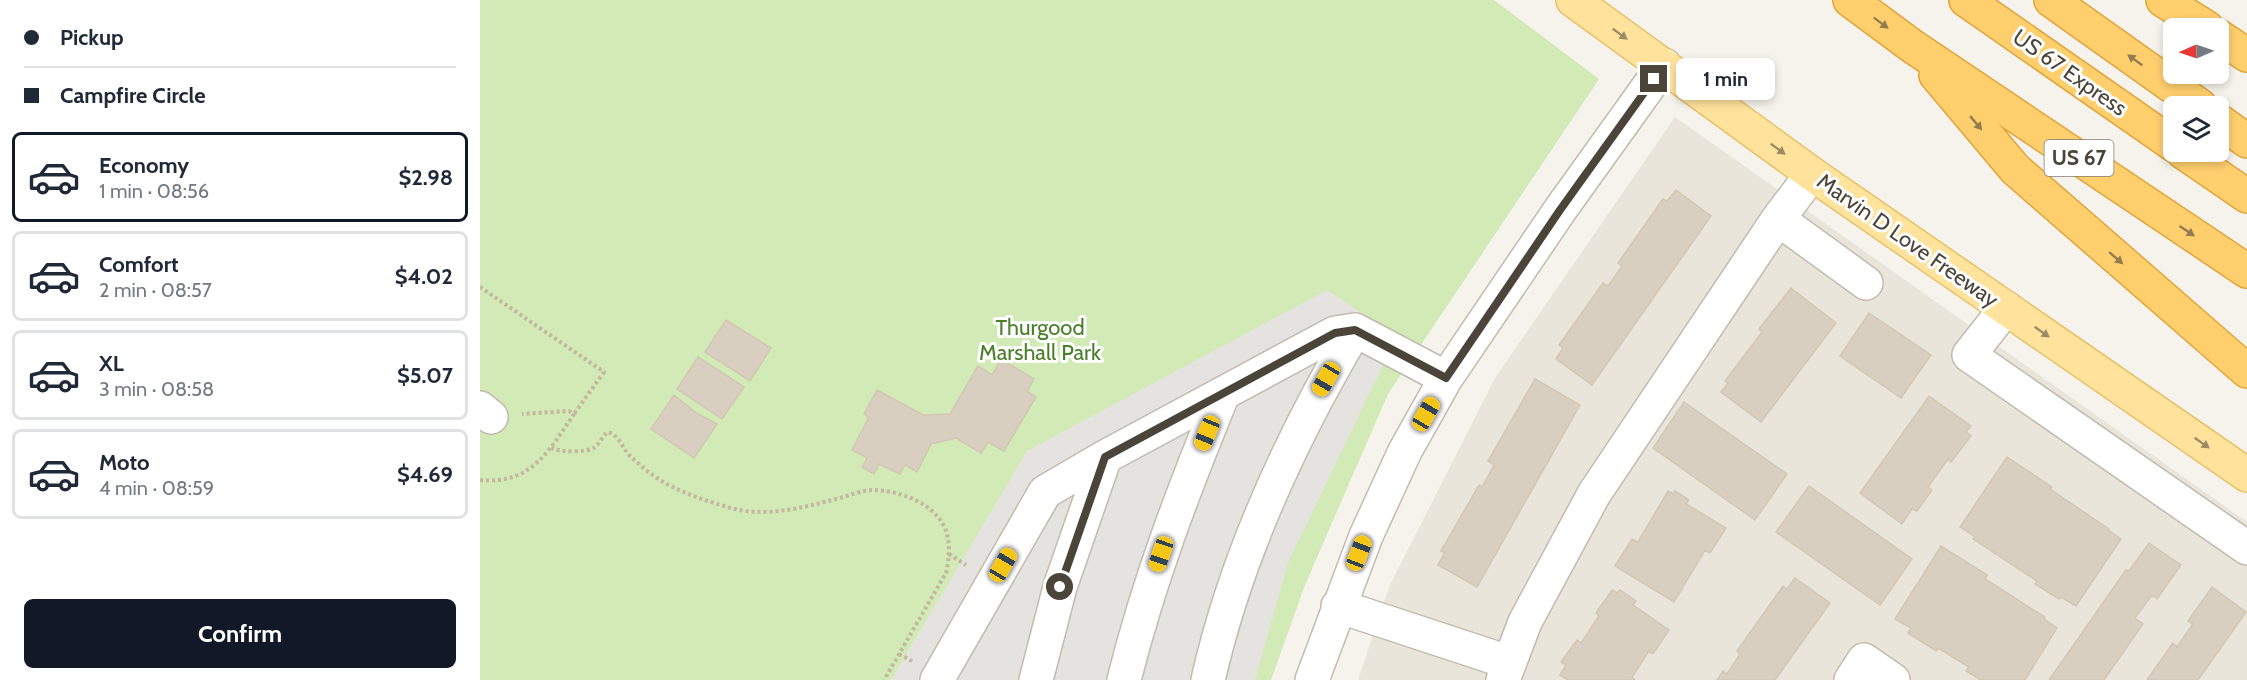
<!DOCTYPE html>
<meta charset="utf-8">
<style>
:root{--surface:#fff;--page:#f2f2f3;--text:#1f2937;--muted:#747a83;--line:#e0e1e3;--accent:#111827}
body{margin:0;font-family:Cabin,sans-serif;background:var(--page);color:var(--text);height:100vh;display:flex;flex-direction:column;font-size:22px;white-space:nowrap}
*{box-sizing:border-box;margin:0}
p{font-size:20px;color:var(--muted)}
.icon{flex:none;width:33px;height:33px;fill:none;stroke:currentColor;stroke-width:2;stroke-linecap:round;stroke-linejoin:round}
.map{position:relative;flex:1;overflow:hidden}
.panel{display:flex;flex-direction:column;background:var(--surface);width:480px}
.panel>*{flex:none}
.guide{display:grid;align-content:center;height:132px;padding:0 24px;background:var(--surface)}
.needle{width:39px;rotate:268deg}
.tools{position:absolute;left:1683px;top:18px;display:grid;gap:12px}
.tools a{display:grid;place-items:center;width:66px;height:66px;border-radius:9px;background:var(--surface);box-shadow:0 3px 9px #0003;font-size:30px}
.end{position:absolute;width:27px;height:27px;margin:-14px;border:8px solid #4b4439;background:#fff;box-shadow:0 0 0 3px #fff}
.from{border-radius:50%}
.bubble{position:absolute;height:42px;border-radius:9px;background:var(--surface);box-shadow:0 3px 9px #0003;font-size:20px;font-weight:700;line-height:42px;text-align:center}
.car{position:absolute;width:18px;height:36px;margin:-18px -9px;border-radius:8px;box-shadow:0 0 4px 2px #0007;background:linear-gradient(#f5c518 24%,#345 0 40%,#f5c518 0 76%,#345 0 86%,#f5c518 0)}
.guide b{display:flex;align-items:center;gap:21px;height:57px;font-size:22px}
.guide b+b{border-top:2px solid var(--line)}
.guide i{width:15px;height:15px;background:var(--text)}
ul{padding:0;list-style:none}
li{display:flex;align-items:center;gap:18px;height:90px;margin:0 12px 9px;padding:0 12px;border:3px solid var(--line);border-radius:9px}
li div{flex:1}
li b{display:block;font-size:22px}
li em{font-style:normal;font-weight:700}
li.active{border-color:var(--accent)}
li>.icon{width:54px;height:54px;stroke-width:1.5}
.action{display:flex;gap:12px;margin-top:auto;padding:12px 24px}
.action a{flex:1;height:69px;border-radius:9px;background:var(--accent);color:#fff;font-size:24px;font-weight:700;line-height:69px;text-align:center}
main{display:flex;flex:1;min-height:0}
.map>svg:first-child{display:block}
</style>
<main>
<section class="panel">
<div class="guide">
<b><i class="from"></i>Pickup</b>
<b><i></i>Campfire Circle</b>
</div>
<ul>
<li class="active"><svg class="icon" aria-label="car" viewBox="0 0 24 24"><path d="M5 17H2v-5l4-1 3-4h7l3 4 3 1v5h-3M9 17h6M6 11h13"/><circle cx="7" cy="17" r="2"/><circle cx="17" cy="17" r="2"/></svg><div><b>Economy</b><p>1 min · 08:56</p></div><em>$2.98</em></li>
<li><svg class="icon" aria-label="car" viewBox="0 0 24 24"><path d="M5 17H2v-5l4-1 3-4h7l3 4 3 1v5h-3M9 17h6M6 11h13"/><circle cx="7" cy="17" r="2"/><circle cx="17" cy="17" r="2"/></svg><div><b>Comfort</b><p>2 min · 08:57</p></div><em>$4.02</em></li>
<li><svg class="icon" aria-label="car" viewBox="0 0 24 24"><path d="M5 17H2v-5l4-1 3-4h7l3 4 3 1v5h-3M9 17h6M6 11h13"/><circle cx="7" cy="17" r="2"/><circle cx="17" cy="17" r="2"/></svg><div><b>XL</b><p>3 min · 08:58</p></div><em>$5.07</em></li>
<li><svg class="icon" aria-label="car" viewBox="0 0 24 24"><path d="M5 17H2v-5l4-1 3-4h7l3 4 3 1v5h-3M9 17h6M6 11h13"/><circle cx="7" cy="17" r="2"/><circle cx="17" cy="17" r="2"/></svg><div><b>Moto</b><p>4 min · 08:59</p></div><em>$4.69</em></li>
</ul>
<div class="action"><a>Confirm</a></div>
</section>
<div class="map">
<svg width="1767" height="680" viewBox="0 0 1767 680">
<rect width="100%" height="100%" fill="#f6f3ec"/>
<path fill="#eae5da" d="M 1195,117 L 1767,522 L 1767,680 L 878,680 L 909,587 L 1015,378 Z"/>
<path fill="#d2eab5" d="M 0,0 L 1014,0 L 1119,79 L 908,394 L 825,585 L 791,680 L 0,680 Z"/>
<path fill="#e5e3e0" d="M 847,290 L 917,336 L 808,563 L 775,680 L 411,680 L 547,451 Z"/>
<path fill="#d8cfc1" stroke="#d3c7b4" stroke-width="1.5" d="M 1196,190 L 1231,216 L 1112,385 L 1076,359 L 1083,348 L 1079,345 L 1123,283 L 1128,286 L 1142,266 L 1138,263 L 1183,199 L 1187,201 Z
M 1311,288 L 1356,323 L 1281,422 L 1241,392 L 1248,383 L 1245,381 L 1282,332 L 1279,329 Z
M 1389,313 L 1451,355 L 1421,398 L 1360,356 Z
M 246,320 L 291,348 L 270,381 L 225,352 Z
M 218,357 L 264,387 L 242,419 L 197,389 Z
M 521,359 L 554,379 L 547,391 L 556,397 L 524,451 L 508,442 L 501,453 L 476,438 L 451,444 L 437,472 L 425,465 L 420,474 L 399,464 L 394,474 L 382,467 L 387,458 L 372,450 L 389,417 L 384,414 L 397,390 L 443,415 L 470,414 L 498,366 L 512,375 Z
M 1055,379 L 1100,405 L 997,587 L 958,565 L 965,553 L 961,551 L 999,485 L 1002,487 L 1014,465 L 1008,461 Z
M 194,395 L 215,412 L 237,424 L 214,458 L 171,429 Z
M 1449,396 L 1491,426 L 1486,432 L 1491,436 L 1471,462 L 1468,459 L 1448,487 L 1452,490 L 1437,511 L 1432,509 L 1422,524 L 1380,493 Z
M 1204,402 L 1307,474 L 1275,520 L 1173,448 Z
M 1527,457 L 1572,487 L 1570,489 L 1629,529 L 1628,530 L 1641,539 L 1596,606 L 1581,597 L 1579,599 L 1555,584 L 1557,581 L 1493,539 L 1495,537 L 1480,527 Z
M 1329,486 L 1432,559 L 1400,605 L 1296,532 Z
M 1188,491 L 1194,494 L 1195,491 L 1209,500 L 1206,504 L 1246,528 L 1230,553 L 1225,550 L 1194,602 L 1135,566 L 1152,539 L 1158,542 Z
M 1669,543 L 1701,565 L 1677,599 L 1672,595 L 1655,618 L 1663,624 L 1624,680 L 1569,680 L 1646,570 L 1649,571 Z
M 1461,546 L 1507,575 L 1505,579 L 1565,617 L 1564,619 L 1577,628 L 1545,680 L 1501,680 L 1486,671 L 1489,667 L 1458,648 L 1456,651 L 1428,633 L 1431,628 L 1415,619 Z
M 1315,578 L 1350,603 L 1295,680 L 1237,680 L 1243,671 L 1247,674 L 1260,654 L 1257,651 L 1303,586 L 1307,589 Z
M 1732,587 L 1766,612 L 1718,680 L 1667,680 L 1693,643 L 1697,647 L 1713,624 L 1708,621 Z
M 1132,590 L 1137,593 L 1140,590 L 1156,601 L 1153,605 L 1189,630 L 1173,654 L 1169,651 L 1152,677 L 1155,680 L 1088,680 L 1080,675 L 1086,665 L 1081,662 L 1097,640 L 1101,643 L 1119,616 L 1116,613 Z"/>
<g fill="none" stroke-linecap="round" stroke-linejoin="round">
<defs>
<path id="minor" d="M 1298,219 L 1386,283
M 1526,308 L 1489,355 L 1767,548
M 0,408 L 11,417
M 858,606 L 1028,662
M 457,680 L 565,492 L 625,457 L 855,333 L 875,330 L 966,378
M 556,680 L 580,587 L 625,457
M 644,680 C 669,580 704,489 743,394
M 728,680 C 756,556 810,440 875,330
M 832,680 L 886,536 L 925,451 L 966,378 L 1080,210 L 1184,65
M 1023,680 L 1045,622 L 1114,494 L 1298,219 L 1332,174
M 1371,680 L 1384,660 L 1413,680"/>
<path id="major" d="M 1093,0 L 1332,174 L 1767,475"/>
<path id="highway" d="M 1370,0 L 1432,46 L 1767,271
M 1486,0 L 1694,145
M 1571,0 L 1720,106
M 1683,0 L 1727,28
M 1738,36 L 1767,55
M 1456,75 L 1535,169 L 1767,371
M 1738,120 L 1767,141
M 1703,152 L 1767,196"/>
</defs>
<use href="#minor" stroke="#c2bbae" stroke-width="36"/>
<use href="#major" stroke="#e6c16a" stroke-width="36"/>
<use href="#highway" stroke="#e0a43c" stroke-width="36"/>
<path stroke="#c4b79f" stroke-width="4" stroke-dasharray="3 3" stroke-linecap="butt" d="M 0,287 L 124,372 L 94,414
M 71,448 C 79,452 108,453 115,447 C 121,442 122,436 128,432 C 140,436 141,446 149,455 C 154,460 160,465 166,470 C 188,488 217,498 244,506 C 284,519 321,508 360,498 C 370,495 381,491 391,490 C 418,490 453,502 465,528 C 471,543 469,558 466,573 L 404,680
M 0,480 C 51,485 69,451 94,414 L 89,411 L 42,414
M 469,554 L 486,565
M 419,654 L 432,661"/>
<use href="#minor" stroke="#fff" stroke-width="33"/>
<use href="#major" stroke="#ffe39c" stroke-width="33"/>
<use href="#highway" stroke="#ffcf6e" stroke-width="33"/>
</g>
<defs><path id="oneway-solid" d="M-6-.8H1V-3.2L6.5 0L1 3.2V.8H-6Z" transform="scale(1.5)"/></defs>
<g fill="#937c4e">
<use href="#oneway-solid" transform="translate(1401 23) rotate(37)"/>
<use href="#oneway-solid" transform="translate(1655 60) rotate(-144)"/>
<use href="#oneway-solid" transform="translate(1496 123) rotate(50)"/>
<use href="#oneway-solid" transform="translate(1707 231) rotate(34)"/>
<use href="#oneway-solid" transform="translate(1636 258) rotate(41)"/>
</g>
<g fill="#9c8c66">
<use href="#oneway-solid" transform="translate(1140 34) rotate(36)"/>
<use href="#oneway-solid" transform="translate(1298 149) rotate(36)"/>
<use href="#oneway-solid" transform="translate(1562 332) rotate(35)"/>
<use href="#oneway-solid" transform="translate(1722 443) rotate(35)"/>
</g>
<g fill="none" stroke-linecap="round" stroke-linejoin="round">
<path stroke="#4b4439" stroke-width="8" d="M 580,587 L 625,457 L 855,333 L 875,330 L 966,378 L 1080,210 L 1174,79"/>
</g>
<g text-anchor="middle" stroke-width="6" stroke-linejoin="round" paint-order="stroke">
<rect fill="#fff" stroke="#817c74" stroke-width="1.5" x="1564.5" y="140" width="69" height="36" rx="4.5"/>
<g font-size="21" font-weight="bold" fill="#4b4439">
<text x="1599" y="165">US 67</text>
</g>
<g font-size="22" fill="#4b4439" stroke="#fff">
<text transform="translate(1590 72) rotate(35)" y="8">US 67 Express</text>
<text transform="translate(1428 240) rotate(35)" y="8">Marvin D Love Freeway</text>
</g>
<g font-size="22" fill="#4a7f2a" stroke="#fff">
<text x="560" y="335">Thurgood<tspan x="560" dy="25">Marshall Park</tspan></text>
</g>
</g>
</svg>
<div class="tools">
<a><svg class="needle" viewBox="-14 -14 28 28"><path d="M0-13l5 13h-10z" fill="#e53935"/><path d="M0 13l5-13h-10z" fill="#747a83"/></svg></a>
<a><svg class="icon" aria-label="layers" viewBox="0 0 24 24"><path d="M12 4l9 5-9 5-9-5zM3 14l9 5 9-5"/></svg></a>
</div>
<i class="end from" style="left:580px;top:587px"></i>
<i class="end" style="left:1174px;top:79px"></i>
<div class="bubble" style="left:1196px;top:58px;width:99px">1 min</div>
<i class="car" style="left:846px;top:379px;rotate:210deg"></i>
<i class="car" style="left:946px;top:414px;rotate:30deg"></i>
<i class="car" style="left:727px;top:433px;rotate:202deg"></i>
<i class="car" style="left:879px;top:553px;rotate:21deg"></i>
<i class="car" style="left:681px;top:554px;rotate:199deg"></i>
<i class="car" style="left:523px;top:565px;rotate:30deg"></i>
</div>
</main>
